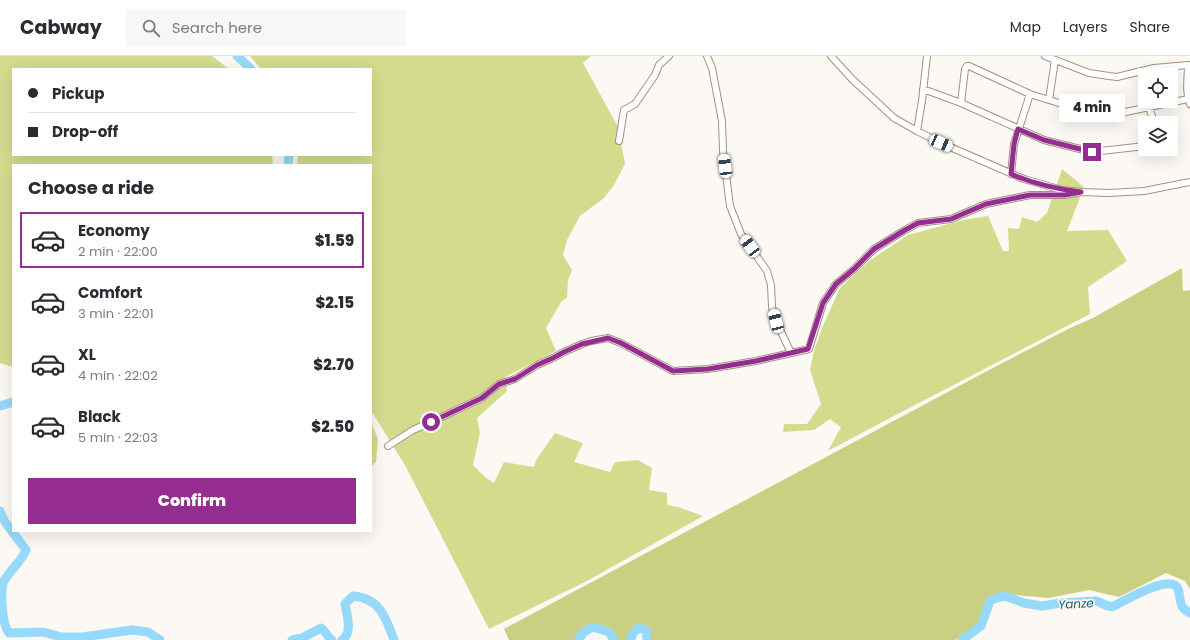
<!DOCTYPE html>
<meta charset="utf-8">
<style>
:root{--surface:#fff;--page:#f7f7f7;--text:#2b2b33;--muted:#7c7c81;--line:#e1e1e2;--accent:#952c90}
body{margin:0;font-family:Poppins,sans-serif;background:var(--page);color:var(--text);height:100vh;display:flex;flex-direction:column;font-size:15px;white-space:nowrap}
*{box-sizing:border-box;margin:0}
p{font-size:13px;color:var(--muted)}
.icon{flex:none;width:22px;height:22px;fill:none;stroke:currentColor;stroke-width:2;stroke-linecap:round;stroke-linejoin:round}
.map{position:relative;flex:1;overflow:hidden}
.side{position:absolute;left:12px;top:108px;width:360px;height:368px;display:flex;flex-direction:column;background:var(--surface);border-radius:0px;box-shadow:0 4px 16px #0002}
.side>*{flex:none}
.guide{position:absolute;left:12px;top:12px;width:360px;height:88px;border-radius:0px;box-shadow:0 4px 16px #0002;display:grid;align-content:center;height:88px;padding:0 16px;background:var(--surface)}
.tools{position:absolute;left:1138px;top:12px;display:grid;gap:8px}
.tools a{display:grid;place-items:center;width:40px;height:40px;border-radius:0px;background:var(--surface);box-shadow:0 4px 16px #0002;font-size:20px}
.end{position:absolute;width:18px;height:18px;margin:-9px;border:5px solid #952c90;background:#fff;box-shadow:0 0 0 2px #fff}
.from{border-radius:50%}
.bubble{position:absolute;height:28px;border-radius:0px;background:var(--surface);box-shadow:0 4px 16px #0002;font-size:13px;font-weight:800;line-height:28px;text-align:center}
.car{position:absolute;width:12px;height:24px;margin:-12px -6px;border-radius:5px;box-shadow:0 0 3px 1px #0007;background:linear-gradient(#fff 24%,#345 0 40%,#fff 0 76%,#345 0 86%,#fff 0)}
.guide b{display:flex;align-items:center;gap:14px;height:38px;font-size:15px}
.guide b+b{border-top:1px solid var(--line)}
.guide i{width:10px;height:10px;background:var(--text)}
ul{padding:0;list-style:none}
li{display:flex;align-items:center;gap:12px;height:56px;margin:0 8px 6px;padding:0 8px;border:2px solid transparent;border-radius:0px}
li div{flex:1}
li b{display:block;font-size:15px}
li em{font-style:normal;font-weight:800}
li.selected{border-color:var(--accent)}
li>.icon{width:36px;height:36px;stroke-width:1.5}
h2{padding:0 16px;font-size:18px;line-height:48px}
.action{display:flex;gap:8px;margin-top:auto;padding:8px 16px}
.action a{flex:1;height:46px;border-radius:0px;background:var(--accent);color:#fff;font-size:16px;font-weight:800;line-height:46px;text-align:center}
header{display:flex;align-items:center;gap:24px;box-sizing:border-box;height:56px;padding:0 20px;background:var(--surface);border-bottom:1px solid var(--line)}
header strong{font-size:19px}
nav{display:flex;gap:22px;margin-inline-start:auto;font-size:14px}
.search{width:280px;height:36px;background:var(--page);display:flex;align-items:center;gap:10px;box-sizing:border-box;padding:0 14px;border-radius:0px;color:var(--muted);font-size:15px}
.map>svg:first-child{display:block}
</style>
<header>
<strong>Cabway</strong>
<div class="search"><svg class="icon" aria-label="search" viewBox="0 0 24 24"><circle cx="10" cy="10" r="6"/><path d="M15 15l6 6"/></svg>Search here</div>
<nav><a>Map</a><a>Layers</a><a>Share</a></nav>
</header>
<div class="map">
<svg width="1190" height="584" viewBox="0 0 1190 584">
<rect width="100%" height="100%" fill="#fcf8f4"/>
<path fill="#d5db8d" d="M 0,0 L 212,0 L 229,13 L 13,13 L 13,99 L 272,99 L 273,109 L 13,109 L 13,311 L 0,307 Z
M 250,0 L 591,0 L 583,7 L 618,71 L 625,108 L 614,129 L 604,142 L 580,160 L 567,184 L 563,199 L 572,214 L 568,224 L 567,242 L 561,246 L 546,272 L 556,295 L 505,321 L 507,335 L 477,362 L 480,377 L 473,409 L 485,421 L 494,427 L 504,406 L 534,411 L 536,404 L 555,377 L 583,387 L 574,406 L 610,416 L 615,406 L 638,404 L 652,412 L 649,434 L 667,437 L 667,449 L 678,451 L 703,460 L 585,526 L 489,573 L 406,411 L 372,356 L 371,352 L 371,109 L 297,109 L 298,99 L 371,99 L 371,13 L 261,13 Z
M 1062,113 L 1084,131 L 1067,175 L 1108,174 L 1127,205 L 1088,231 L 1090,258 L 892,361 L 828,395 L 841,371 L 830,363 L 814,374 L 783,376 L 784,368 L 807,368 L 821,348 L 810,314 L 814,295 L 822,272 L 840,232 L 869,205 L 908,179 L 963,164 L 988,160 L 1003,195 L 1009,195 L 1008,172 L 1019,173 L 1022,161 L 1037,166 L 1047,157 Z
M 371,366 L 378,383 L 376,406 L 371,411 Z"/>
<path fill="#c9d081" d="M 1182,212 L 1183,235 L 1190,234 L 1190,533 L 1185,525 L 1166,517 L 1119,541 L 1089,534 L 1049,542 L 1025,540 L 1005,537 L 994,539 L 986,545 L 978,568 L 964,580 L 955,584 L 649,584 L 649,573 L 639,568 L 631,574 L 627,584 L 617,584 L 611,574 L 594,568 L 583,573 L 576,584 L 509,584 L 504,573 L 989,314 L 1070,272 L 1093,262 Z"/>
<g fill="none" stroke-linecap="round" stroke-linejoin="round">
<path stroke="#97d9fa" stroke-width="9" d="M 237,0 L 251,13
M 288,109 L 289,99
M 0,350 L 13,346
M 0,455 L 5,466 L 26,494 C 21,506 10,514 4,525 C 0,533 2,569 9,577 L 43,576 L 62,581 L 82,581 L 132,574 L 148,576 L 160,584
M 292,584 L 302,582 L 321,572 C 326,575 327,581 332,584
M 342,584 C 353,577 347,559 345,548 L 353,540 C 380,542 386,562 394,584
M 578,584 L 584,576 L 593,571 L 609,576 L 614,584
M 630,584 L 634,576 L 639,572 L 646,574 L 647,584
M 962,584 L 981,570 L 990,545 L 996,542 L 1005,540 L 1024,547 L 1042,550 L 1061,547 L 1096,545 L 1108,550 L 1112,551 C 1123,546 1171,516 1178,533 C 1182,544 1177,550 1190,557"/>
<defs>
<path id="street" d="M 707,0 L 712,12 L 722,65 L 723,95 L 730,150 L 741,178 L 767,215 L 771,229 L 772,251 L 776,265 L 791,297
M 831,0 L 852,23 L 894,62 L 917,75 L 941,87 L 1024,123 L 1062,134 L 1081,136 L 1109,137 L 1144,135 L 1190,126
M 1045,0 L 1089,17 L 1109,20 L 1117,21 L 1154,12 L 1188,9 C 1188,22 1185,35 1190,48
M 923,33 L 961,47 L 1044,84 L 1092,96 L 1145,90
M 1049,44 L 1055,4
M 961,47 L 965,13 L 967,10 L 969,10 L 1030,38 L 1081,54 L 1102,58 L 1116,58 L 1188,43
M 1149,51 L 1154,67
M 917,75 L 922,45 L 927,0
M 619,85 L 624,54 L 635,48 L 655,19 L 659,9 L 669,0
M 1011,118 L 1014,88 L 1030,38
M 388,390 L 413,374 L 431,366 L 482,342 L 499,328 L 515,323 L 537,309 L 553,302 L 564,296 L 582,288 L 591,285 L 608,282 L 621,287 L 673,315 L 708,313 L 756,305 L 809,293 L 823,247 L 836,228 L 854,213 L 874,193 L 905,174 L 918,167 L 951,163 L 986,148 L 1030,139 L 1065,139 L 1081,136"/>
</defs>
<use href="#street" stroke="#a5927f" stroke-width="8"/>
<use href="#street" stroke="#fff" stroke-width="6"/>
</g>
<g fill="none" stroke-linecap="round" stroke-linejoin="round">
<path stroke="#952c90" stroke-width="5" d="M 431,366 L 482,342 L 499,328 L 515,323 L 537,309 L 553,302 L 564,296 L 582,288 L 608,282 L 621,287 L 673,315 L 708,313 L 756,305 L 808,293 L 823,247 L 836,228 L 854,213 L 874,193 L 905,174 L 918,167 L 951,163 L 986,148 L 1030,139 L 1065,139 L 1081,136 C 1057,133 1034,128 1011,118 L 1014,88 L 1018,73 L 1044,84 L 1092,96"/>
</g>
<g text-anchor="middle" stroke-width="3.5" stroke-linejoin="round" paint-order="stroke">
<g font-size="12" font-style="italic" fill="#1d5f7b" stroke="#fcf8f4">
<text transform="translate(1076 548) rotate(-3)" y="4">Yanze</text>
</g>
</g>
</svg>
<div class="tools">
<a><svg class="icon" aria-label="locate" viewBox="0 0 24 24"><circle cx="12" cy="12" r="6"/><path d="M12 2v4M12 18v4M2 12h4M18 12h4"/></svg></a>
<a><svg class="icon" aria-label="layers" viewBox="0 0 24 24"><path d="M12 4l9 5-9 5-9-5zM3 14l9 5 9-5"/></svg></a>
</div>
<i class="end from" style="left:431px;top:366px"></i>
<i class="end" style="left:1092px;top:96px"></i>
<div class="bubble" style="left:1059px;top:38px;width:66px">4 min</div>
<i class="car" style="left:941px;top:87px;rotate:114deg"></i>
<i class="car" style="left:725px;top:110px;rotate:353deg"></i>
<i class="car" style="left:750px;top:190px;rotate:324deg"></i>
<i class="car" style="left:776px;top:265px;rotate:345deg"></i>
<div class="guide">
<b><i class="from"></i>Pickup</b>
<b><i></i>Drop-off</b>
</div>
<section class="side">
<h2>Choose a ride</h2>
<ul>
<li class="selected"><svg class="icon" aria-label="car" viewBox="0 0 24 24"><path d="M5 17H2v-5l4-1 3-4h7l3 4 3 1v5h-3M9 17h6M6 11h13"/><circle cx="7" cy="17" r="2"/><circle cx="17" cy="17" r="2"/></svg><div><b>Economy</b><p>2 min · 22:00</p></div><em>$1.59</em></li>
<li><svg class="icon" aria-label="car" viewBox="0 0 24 24"><path d="M5 17H2v-5l4-1 3-4h7l3 4 3 1v5h-3M9 17h6M6 11h13"/><circle cx="7" cy="17" r="2"/><circle cx="17" cy="17" r="2"/></svg><div><b>Comfort</b><p>3 min · 22:01</p></div><em>$2.15</em></li>
<li><svg class="icon" aria-label="car" viewBox="0 0 24 24"><path d="M5 17H2v-5l4-1 3-4h7l3 4 3 1v5h-3M9 17h6M6 11h13"/><circle cx="7" cy="17" r="2"/><circle cx="17" cy="17" r="2"/></svg><div><b>XL</b><p>4 min · 22:02</p></div><em>$2.70</em></li>
<li><svg class="icon" aria-label="car" viewBox="0 0 24 24"><path d="M5 17H2v-5l4-1 3-4h7l3 4 3 1v5h-3M9 17h6M6 11h13"/><circle cx="7" cy="17" r="2"/><circle cx="17" cy="17" r="2"/></svg><div><b>Black</b><p>5 min · 22:03</p></div><em>$2.50</em></li>
</ul>
<div class="action"><a>Confirm</a></div>
</section>
</div>
